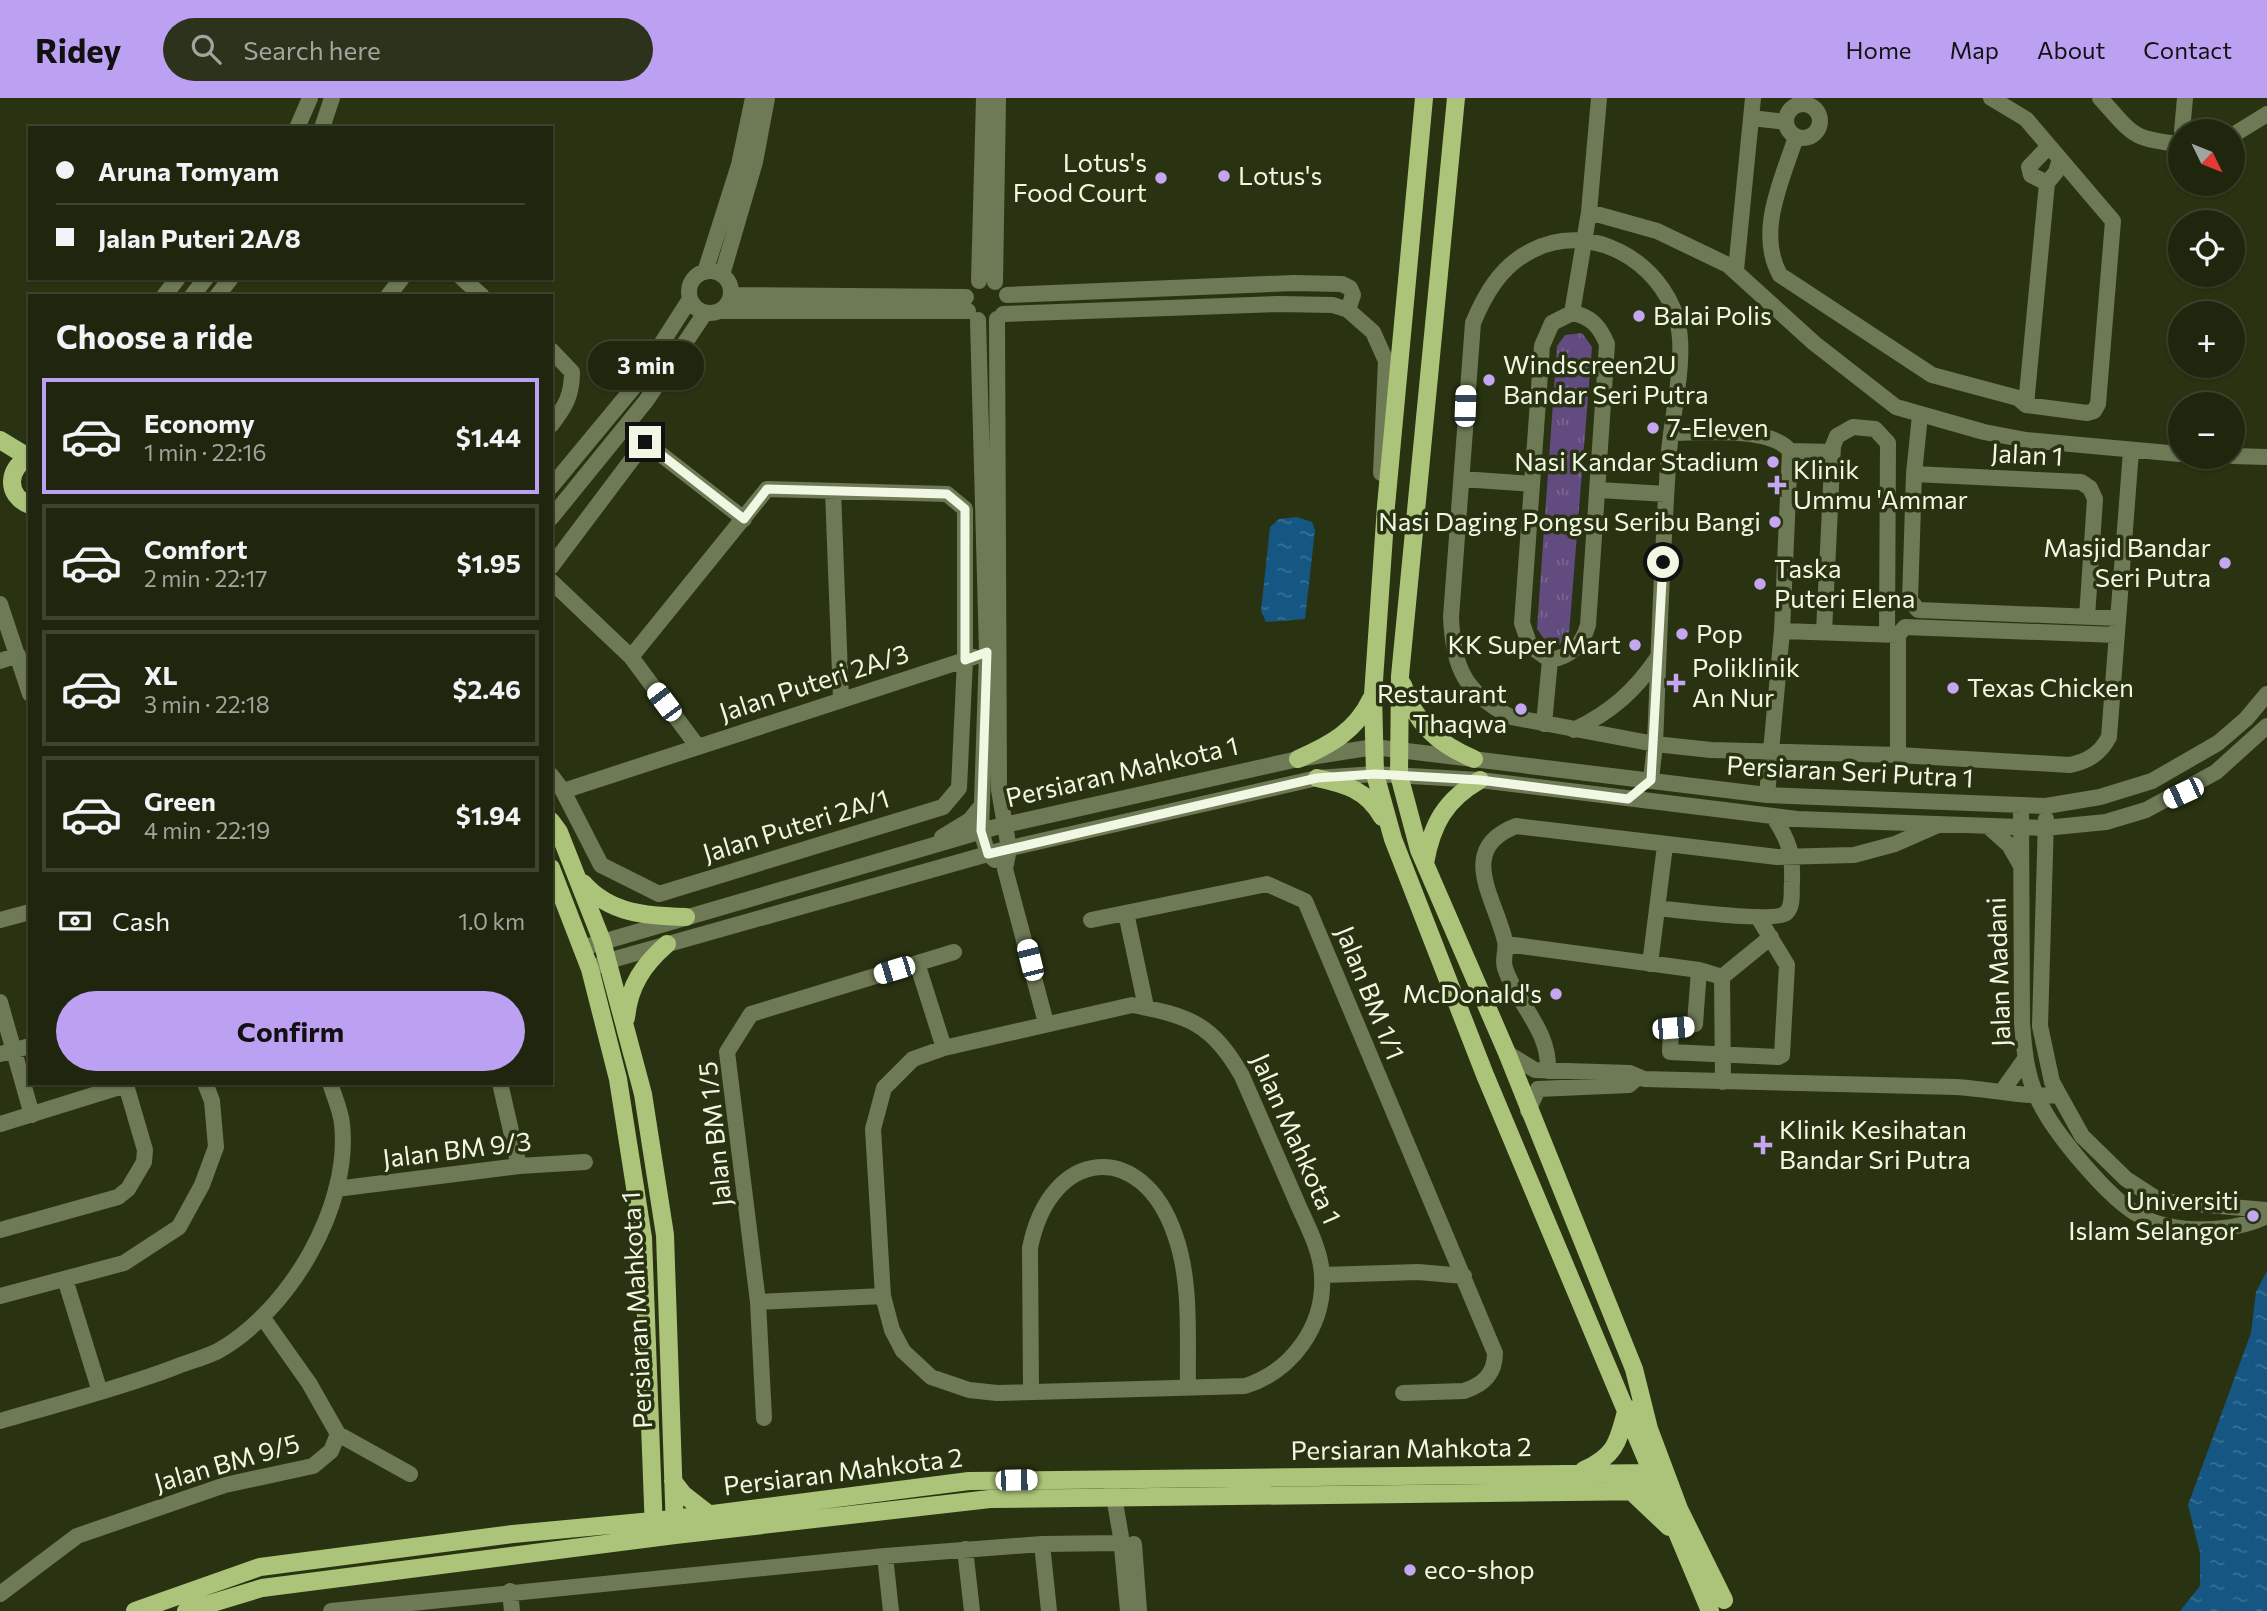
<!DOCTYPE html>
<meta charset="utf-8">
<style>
:root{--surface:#1f260d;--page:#2c321b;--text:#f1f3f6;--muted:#a1a59d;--line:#3c432e;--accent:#bca0f2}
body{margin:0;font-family:Commissioner,sans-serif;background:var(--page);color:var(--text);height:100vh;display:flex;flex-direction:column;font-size:26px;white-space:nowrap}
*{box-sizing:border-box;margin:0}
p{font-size:23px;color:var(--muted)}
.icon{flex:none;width:38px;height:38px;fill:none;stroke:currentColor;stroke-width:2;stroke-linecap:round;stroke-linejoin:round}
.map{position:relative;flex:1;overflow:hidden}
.sheet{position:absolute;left:28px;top:196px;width:525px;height:791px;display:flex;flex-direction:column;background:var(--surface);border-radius:0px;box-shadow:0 2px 5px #0004,0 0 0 2px var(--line)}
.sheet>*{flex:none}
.top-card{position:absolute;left:28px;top:28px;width:525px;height:154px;border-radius:0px;box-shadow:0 2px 5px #0004,0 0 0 2px var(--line);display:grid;align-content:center;height:154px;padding:0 28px;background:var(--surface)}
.needle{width:46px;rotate:133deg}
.tools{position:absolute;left:2168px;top:21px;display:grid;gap:14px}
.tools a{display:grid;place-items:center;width:77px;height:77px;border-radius:50%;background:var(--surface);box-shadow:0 2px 5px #0004,0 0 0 2px var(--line);font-size:35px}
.end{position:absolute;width:32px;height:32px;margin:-16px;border:9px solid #f0f7e3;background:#111;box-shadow:0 0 0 4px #111}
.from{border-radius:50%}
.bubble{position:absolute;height:49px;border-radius:24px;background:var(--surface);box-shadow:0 2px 5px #0004,0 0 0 2px var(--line);font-size:23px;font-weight:700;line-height:49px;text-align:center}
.car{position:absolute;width:21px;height:42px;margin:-21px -10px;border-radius:9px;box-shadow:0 0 5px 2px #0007;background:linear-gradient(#fff 24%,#345 0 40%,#fff 0 76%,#345 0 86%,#fff 0)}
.top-card b{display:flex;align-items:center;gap:24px;height:66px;font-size:26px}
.top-card b+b{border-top:2px solid var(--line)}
.top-card i{width:18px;height:18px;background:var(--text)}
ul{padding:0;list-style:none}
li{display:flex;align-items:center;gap:21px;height:116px;margin:0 14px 10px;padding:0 14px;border:4px solid var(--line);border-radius:0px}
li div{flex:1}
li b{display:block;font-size:26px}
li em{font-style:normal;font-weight:700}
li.selected{border-color:var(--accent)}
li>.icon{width:63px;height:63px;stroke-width:1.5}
h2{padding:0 28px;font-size:32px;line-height:84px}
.pay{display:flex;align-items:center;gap:18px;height:77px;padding:0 28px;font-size:26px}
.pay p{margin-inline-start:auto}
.button{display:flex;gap:14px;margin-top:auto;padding:14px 28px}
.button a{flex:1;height:80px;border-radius:42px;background:var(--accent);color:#111;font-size:28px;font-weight:700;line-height:80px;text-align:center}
header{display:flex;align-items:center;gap:42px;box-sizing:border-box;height:98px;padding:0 35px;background:var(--accent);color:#111}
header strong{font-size:33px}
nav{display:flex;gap:38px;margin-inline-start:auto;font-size:24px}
.search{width:490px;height:63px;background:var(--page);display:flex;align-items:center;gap:18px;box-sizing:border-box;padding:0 24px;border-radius:38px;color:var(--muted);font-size:26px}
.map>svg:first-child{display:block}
</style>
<header>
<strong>Ridey</strong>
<div class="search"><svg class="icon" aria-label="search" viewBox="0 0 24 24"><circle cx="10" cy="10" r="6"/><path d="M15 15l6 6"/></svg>Search here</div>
<nav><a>Home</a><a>Map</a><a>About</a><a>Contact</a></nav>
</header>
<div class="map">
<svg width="2267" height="1513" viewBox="0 0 2267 1513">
<defs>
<pattern id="park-tufts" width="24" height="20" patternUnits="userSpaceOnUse" patternTransform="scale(1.75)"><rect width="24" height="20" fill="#624b7f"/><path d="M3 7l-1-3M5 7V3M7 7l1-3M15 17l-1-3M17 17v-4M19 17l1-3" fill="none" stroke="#796691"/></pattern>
<pattern id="water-ripples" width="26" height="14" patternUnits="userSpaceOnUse" patternTransform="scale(1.75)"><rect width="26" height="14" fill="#155782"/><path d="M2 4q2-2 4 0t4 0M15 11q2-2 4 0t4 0" fill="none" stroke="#377094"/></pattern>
</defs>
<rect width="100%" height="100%" fill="#293311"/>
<path fill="url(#park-tufts)" d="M 1582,235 L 1592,249 L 1569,536 L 1559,547 L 1547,545 L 1537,531 L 1557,248 L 1565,237 Z"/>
<path fill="url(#water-ripples)" d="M 1297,419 L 1312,424 L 1315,432 L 1305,521 L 1266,524 L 1261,513 L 1270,429 L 1279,421 Z
M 2267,1173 L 2267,1513 L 2180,1513 L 2200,1488 L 2200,1455 L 2188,1407 L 2251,1235 L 2256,1194 Z"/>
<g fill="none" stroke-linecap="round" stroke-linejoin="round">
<path stroke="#6e7a56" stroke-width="16" d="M 2100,0 C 2133,36 2130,41 2180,46
M1786 23a17 17 0 1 1 34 0a17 17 0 1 1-34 0Z
M 1751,20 L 1786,24
M 297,30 L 310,0
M 322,30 L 332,0
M 2182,33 L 2185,0
M 2233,37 L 2267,16
M 1796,39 C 1782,82 1756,134 1780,177 L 1932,277 L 2018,300 L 2026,307 L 2087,315 L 2094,313 L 2098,306 L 2113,123 L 2026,21 L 1991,0
M 2047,85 L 2031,77 L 2029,69 L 2049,48
M 1589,114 L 1657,133 L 1728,167 L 1814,245 L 1896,309 L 1984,334 L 2026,342 L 2180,356
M 1736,172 L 1753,0
M689 194a21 21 0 1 1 42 0a21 21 0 1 1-42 0Z
M 705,174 L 739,67 L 753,0
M 722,177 L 755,64 L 767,0
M 462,180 L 482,198
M 979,183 L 984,0
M 995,184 L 998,0
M 731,197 L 966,199
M 1007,197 L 1293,185 L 1342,186 L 1350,190 L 1353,197 L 1348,212
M 164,198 L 178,180
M 192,198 L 206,180
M 217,198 L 231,180
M 388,198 L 402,180
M 721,213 L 968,213
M 1572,215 C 1591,218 1600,229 1607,246 L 1588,527 C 1582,547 1572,558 1550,562 L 1530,548 L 1522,525 L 1542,248 L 1552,225 Z
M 1572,215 L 1589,114 L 1599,0
M 1003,216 L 1277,206 L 1333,207 L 1348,212 L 1373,234 L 1386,263 L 1381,375
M 997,221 L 999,692 L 1009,751 L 1005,771 L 1046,925
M 978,222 L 987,554 L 981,733 L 988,756 L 995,762
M 551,252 L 572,274 C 572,298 565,309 551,327
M 2026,307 L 2047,85 L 2056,74 L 2060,61
M 1920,317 L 1914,376 L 1910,502 L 1918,512 L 2118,520
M 1671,335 C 1701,335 1771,328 1790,353
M 1790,353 L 1832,354
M 2233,358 L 2267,359
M 1914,376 L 2081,384 L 2090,390 L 2095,401 L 2087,519
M 1462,381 L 1532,386
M 551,389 L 633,290 L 690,201
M 1599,392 L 1666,396
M 833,393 L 841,602
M 551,420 L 646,303 L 705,215
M 551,469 L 645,344 L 744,421
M 551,483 L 631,559 L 698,649
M 0,506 L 30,596
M 1782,533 L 1898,537 L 1898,657
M 1824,534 L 1833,348 L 1837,338 L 1853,329 L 1875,331 L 1888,345 L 1887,537
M 1898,537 L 1905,529 L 2116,537
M 0,563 L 18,557
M 1544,626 L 1550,562
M 1574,632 C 1611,614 1635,593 1658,559
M 551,677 L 563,693 L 601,767 L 659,796 L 943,709 L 959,690 L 965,562 L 965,411 L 947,396 L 767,391 L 631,559
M 1651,682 L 1655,646 C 1659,549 1662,451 1669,354 C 1672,316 1687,258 1677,222 C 1660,162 1589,122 1531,153 C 1501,168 1485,196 1473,225 L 1451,519 C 1453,570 1465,595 1511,619 L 1655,646 L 1711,652 L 1898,657 L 2070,667 C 2088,663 2100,656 2109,639 L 2131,353
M 563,693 L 974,559
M 1767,697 L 1782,533 L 1790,353
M 2021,709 L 2022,925 C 2024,950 2026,976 2037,999 C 2052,1033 2109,1102 2142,1119 C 2176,1136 2233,1135 2267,1118
M 2046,721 L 2040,928 L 2052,984 L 2082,1038 L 2126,1081 L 2160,1103 L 2267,1112
M 1990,730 L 2009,747 L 2020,766
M 942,739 L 970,722 L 982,707
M 1657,810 C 1677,812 1775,825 1786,815 C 1794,808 1791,794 1792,784 C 1793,754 1789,743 1773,718
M 1126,815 L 1146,909
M 0,822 L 30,814
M 1091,822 L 1267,786 L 1305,803 L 1495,1255 C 1495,1276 1483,1287 1464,1293 L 1403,1295
M 1506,846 L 1699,872 L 1722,879 L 1723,984
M 582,850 L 996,729 L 1298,661 L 1374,649 L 1767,697 L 2046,708 L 2100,699 L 2152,683 L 2218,645 L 2246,621 L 2267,596
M 917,865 L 944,950
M 1650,866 L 1665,748
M 590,871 L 608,863 L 1002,752 L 1317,680 L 1375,676 L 1480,682 L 1797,721 L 2045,730 L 2106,724 L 2146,712 L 2216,674 L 2267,628
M 1699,872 L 1695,926 L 1671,930 L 1670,954 L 1778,959 L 1782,957 L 1787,867 L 1758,819
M 1722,879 L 1771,839
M 0,904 L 32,1017
M 1132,907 C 1189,918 1212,925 1242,978 C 1260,1020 1278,1061 1296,1102 C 1306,1126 1321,1151 1322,1178 C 1325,1228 1292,1273 1245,1288 L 997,1295 L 969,1292 L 931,1279 L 903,1253 L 892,1232 L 883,1198 L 873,1031 L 884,990 L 913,961 L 944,950 Z
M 1507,955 L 1535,972 L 1630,975 L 1644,981 L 1956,989 C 1991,991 2025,1000 2059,997
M 0,956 L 30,948
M 1548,973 C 1550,931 1517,907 1505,870 C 1502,861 1507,852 1505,843 C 1495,800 1456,751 1516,728 L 1777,759 L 1854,757 L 1895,746 L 1936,728
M 500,985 L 519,1068
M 2003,992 L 2025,961
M 1528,1013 L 1538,991 L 1629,987 L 1637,980
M 0,1026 L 126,987 L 145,1052 L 144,1064 L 128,1091 L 118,1099 L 0,1132
M 336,1091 L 519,1068 L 585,1064
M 1323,1177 L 1418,1174 L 1464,1178
M 65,1181 L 100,1294
M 0,1198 L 124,1165 L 179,1129 L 202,1087 L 216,1049 L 212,1003 L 205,985
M 758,1204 L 883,1198
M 1031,1294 L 1030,1150 C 1050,1049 1142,1040 1175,1137 C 1192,1184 1187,1241 1188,1290
M 764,1320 L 758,1204 L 727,954 L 751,916 L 954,854
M 0,1323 C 58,1306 117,1291 173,1270 C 187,1264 204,1260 218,1253 C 289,1213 351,1109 342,1026 C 341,1013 334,998 330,985
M 338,1336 L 410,1376
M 1112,1387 L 1121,1439 L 1128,1513
M 1042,1446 L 1049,1513
M 1134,1446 L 1139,1513
M 965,1451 L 972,1513
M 885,1458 L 891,1513
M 510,1493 L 512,1513
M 0,1496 L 77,1438 L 225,1387 L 313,1368 L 331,1353 L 338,1336 L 309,1285 L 263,1220
M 331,1513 L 885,1458 L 1042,1446 L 1122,1445"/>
<path stroke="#acc47a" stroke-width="18" d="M 1424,0 L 1386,408 L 1373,597 L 1375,676 L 1393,741 L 1485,977 L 1710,1513
M 1456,0 L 1400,578 L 1399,677 L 1419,752 L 1507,955 L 1634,1271 L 1649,1331 L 1679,1411 L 1724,1502
M 0,342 L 28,359
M 30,359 C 7,369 5,398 30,407
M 1403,587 C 1415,625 1438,646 1474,661
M 1298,661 C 1330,647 1356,633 1371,601
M 1317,680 C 1345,686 1367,692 1382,719
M 551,723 L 559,734 L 602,843 L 643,996 L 665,1137 L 675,1433
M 1425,765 C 1432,726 1445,702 1480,682
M 551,770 L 590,871 L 618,981 L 643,1140 L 654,1433
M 583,785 C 610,816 647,818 686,819
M 626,920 C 629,888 643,867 667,846
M 1584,1372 C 1617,1357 1618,1343 1627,1310
M 673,1383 L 683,1396 L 710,1417
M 1631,1393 L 1669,1429
M 135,1513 L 260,1469 L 513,1436 L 674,1421 L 969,1383 L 1652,1375 L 1661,1379
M 186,1513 L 262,1490 L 675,1437 L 990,1401 L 1658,1393"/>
</g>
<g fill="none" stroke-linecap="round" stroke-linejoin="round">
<path stroke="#f0f7e3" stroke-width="9" d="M 645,344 L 744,421 L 767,391 L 947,396 L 965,411 L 965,562 L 987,554 L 981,733 L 988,756 L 1317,680 L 1375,676 L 1480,682 L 1628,701 L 1651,682 L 1663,464"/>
</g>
<g fill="#c5a6f0" stroke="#293311" stroke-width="2.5">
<circle cx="1224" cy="78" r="7"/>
<circle cx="1161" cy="80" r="7"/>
<circle cx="1639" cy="218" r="7"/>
<circle cx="1489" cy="282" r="7"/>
<circle cx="1653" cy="330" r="7"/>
<circle cx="1773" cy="364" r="7"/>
<path d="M1773.5 376.5h7v7h7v7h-7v7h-7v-7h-7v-7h7z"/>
<circle cx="1775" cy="424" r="7"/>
<circle cx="2225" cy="465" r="7"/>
<circle cx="1760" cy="486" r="7"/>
<circle cx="1682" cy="536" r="7"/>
<circle cx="1635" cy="547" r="7"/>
<path d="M1672.5 574.5h7v7h7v7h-7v7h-7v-7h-7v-7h7z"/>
<circle cx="1953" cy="590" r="7"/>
<circle cx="1521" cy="611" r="7"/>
<circle cx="1556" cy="896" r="7"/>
<path d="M1759.5 1036.5h7v7h7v7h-7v7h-7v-7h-7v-7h7z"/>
<circle cx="2253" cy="1118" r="7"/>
<circle cx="1410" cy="1472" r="7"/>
</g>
<g text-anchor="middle" stroke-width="7" stroke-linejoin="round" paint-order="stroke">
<g font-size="26" fill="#f0f7e3" stroke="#293311" text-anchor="start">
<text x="1147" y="74" text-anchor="end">Lotus's<tspan x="1147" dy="30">Food Court</tspan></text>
<text x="1238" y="87">Lotus's</text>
<text x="1653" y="227">Balai Polis</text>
<text x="1503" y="276">Windscreen2U<tspan x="1503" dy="30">Bandar Seri Putra</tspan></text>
<text x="1667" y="339">7-Eleven</text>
<text x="1759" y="373" text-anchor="end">Nasi Kandar Stadium</text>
<text x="1793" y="381">Klinik<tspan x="1793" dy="30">Ummu 'Ammar</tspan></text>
<text x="1761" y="433" text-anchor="end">Nasi Daging Pongsu Seribu Bangi</text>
<text x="2211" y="459" text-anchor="end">Masjid Bandar<tspan x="2211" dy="30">Seri Putra</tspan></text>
<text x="1774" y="480">Taska<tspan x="1774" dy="30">Puteri Elena</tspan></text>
<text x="1696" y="545">Pop</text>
<text x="1621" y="556" text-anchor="end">KK Super Mart</text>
<text x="1692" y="579">Poliklinik<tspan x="1692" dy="30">An Nur</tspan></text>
<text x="1967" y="599">Texas Chicken</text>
<text x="1507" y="605" text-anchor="end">Restaurant<tspan x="1507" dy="30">Thaqwa</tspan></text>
<text x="1542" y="905" text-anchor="end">McDonald's</text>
<text x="1779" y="1041">Klinik Kesihatan<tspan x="1779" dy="30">Bandar Sri Putra</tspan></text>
<text x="2239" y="1112" text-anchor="end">Universiti<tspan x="2239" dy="30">Islam Selangor</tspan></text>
<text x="1424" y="1481">eco-shop</text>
</g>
<g font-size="26" fill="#f0f7e3" stroke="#293311">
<text transform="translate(2027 357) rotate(3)" y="9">Jalan 1</text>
<text transform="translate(814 585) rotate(-18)" y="9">Jalan Puteri 2A/3</text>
<text transform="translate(1122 674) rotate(-13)" y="9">Persiaran Mahkota 1</text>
<text transform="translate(1850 674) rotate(3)" y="9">Persiaran Seri Putra 1</text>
<text transform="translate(796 728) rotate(-17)" y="9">Jalan Puteri 2A/1</text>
<text transform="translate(1999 874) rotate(-92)" y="9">Jalan Madani</text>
<text transform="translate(1370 895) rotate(68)" y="9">Jalan BM 1/1</text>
<text transform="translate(715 1036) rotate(-96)" y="9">Jalan BM 1/5</text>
<text transform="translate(1296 1041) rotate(66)" y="9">Jalan Mahkota 1</text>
<text transform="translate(457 1052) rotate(-7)" y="9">Jalan BM 9/3</text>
<text transform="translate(637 1212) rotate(-93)" y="9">Persiaran Mahkota 1</text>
<text transform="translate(1411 1351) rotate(-1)" y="9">Persiaran Mahkota 2</text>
<text transform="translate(227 1365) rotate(-16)" y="9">Jalan BM 9/5</text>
<text transform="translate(843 1374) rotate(-7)" y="9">Persiaran Mahkota 2</text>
</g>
</g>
</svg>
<div class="tools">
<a><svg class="needle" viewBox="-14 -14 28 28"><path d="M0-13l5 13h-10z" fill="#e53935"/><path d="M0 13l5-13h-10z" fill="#a1a59d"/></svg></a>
<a><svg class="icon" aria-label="locate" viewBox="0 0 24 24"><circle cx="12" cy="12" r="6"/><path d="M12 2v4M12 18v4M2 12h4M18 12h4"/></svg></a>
<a>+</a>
<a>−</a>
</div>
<i class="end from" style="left:1663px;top:464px"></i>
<i class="end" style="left:645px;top:344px"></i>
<div class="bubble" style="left:588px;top:243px;width:116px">3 min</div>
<i class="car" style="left:1465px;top:308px;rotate:2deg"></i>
<i class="car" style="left:664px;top:604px;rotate:323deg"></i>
<i class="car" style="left:2183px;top:695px;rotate:245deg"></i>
<i class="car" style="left:1030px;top:862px;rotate:346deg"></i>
<i class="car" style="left:894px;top:872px;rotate:253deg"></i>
<i class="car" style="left:1673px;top:930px;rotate:85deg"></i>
<i class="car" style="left:1016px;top:1382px;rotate:89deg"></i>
<div class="top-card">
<b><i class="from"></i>Aruna Tomyam</b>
<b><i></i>Jalan Puteri 2A/8</b>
</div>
<section class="sheet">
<h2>Choose a ride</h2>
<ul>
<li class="selected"><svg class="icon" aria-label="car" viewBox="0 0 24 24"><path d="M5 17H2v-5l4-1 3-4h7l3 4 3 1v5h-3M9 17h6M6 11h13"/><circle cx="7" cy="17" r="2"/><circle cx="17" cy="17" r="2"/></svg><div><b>Economy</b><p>1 min · 22:16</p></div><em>$1.44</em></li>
<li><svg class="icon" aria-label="car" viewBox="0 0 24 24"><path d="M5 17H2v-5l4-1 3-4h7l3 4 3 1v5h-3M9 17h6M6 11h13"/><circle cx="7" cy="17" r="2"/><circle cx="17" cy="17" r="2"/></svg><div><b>Comfort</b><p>2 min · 22:17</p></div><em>$1.95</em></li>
<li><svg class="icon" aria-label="car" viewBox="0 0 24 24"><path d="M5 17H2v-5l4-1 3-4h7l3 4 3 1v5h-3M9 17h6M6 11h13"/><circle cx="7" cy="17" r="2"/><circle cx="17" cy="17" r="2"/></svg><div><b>XL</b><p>3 min · 22:18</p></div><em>$2.46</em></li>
<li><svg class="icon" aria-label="car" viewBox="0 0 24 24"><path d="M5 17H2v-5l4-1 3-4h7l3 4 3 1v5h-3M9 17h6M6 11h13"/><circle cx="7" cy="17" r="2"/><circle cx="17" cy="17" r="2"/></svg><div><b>Green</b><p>4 min · 22:19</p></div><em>$1.94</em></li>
</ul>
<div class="pay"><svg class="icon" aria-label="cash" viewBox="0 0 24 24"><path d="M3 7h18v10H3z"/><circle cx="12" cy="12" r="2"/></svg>Cash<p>1.0 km</p></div>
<div class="button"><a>Confirm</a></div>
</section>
</div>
